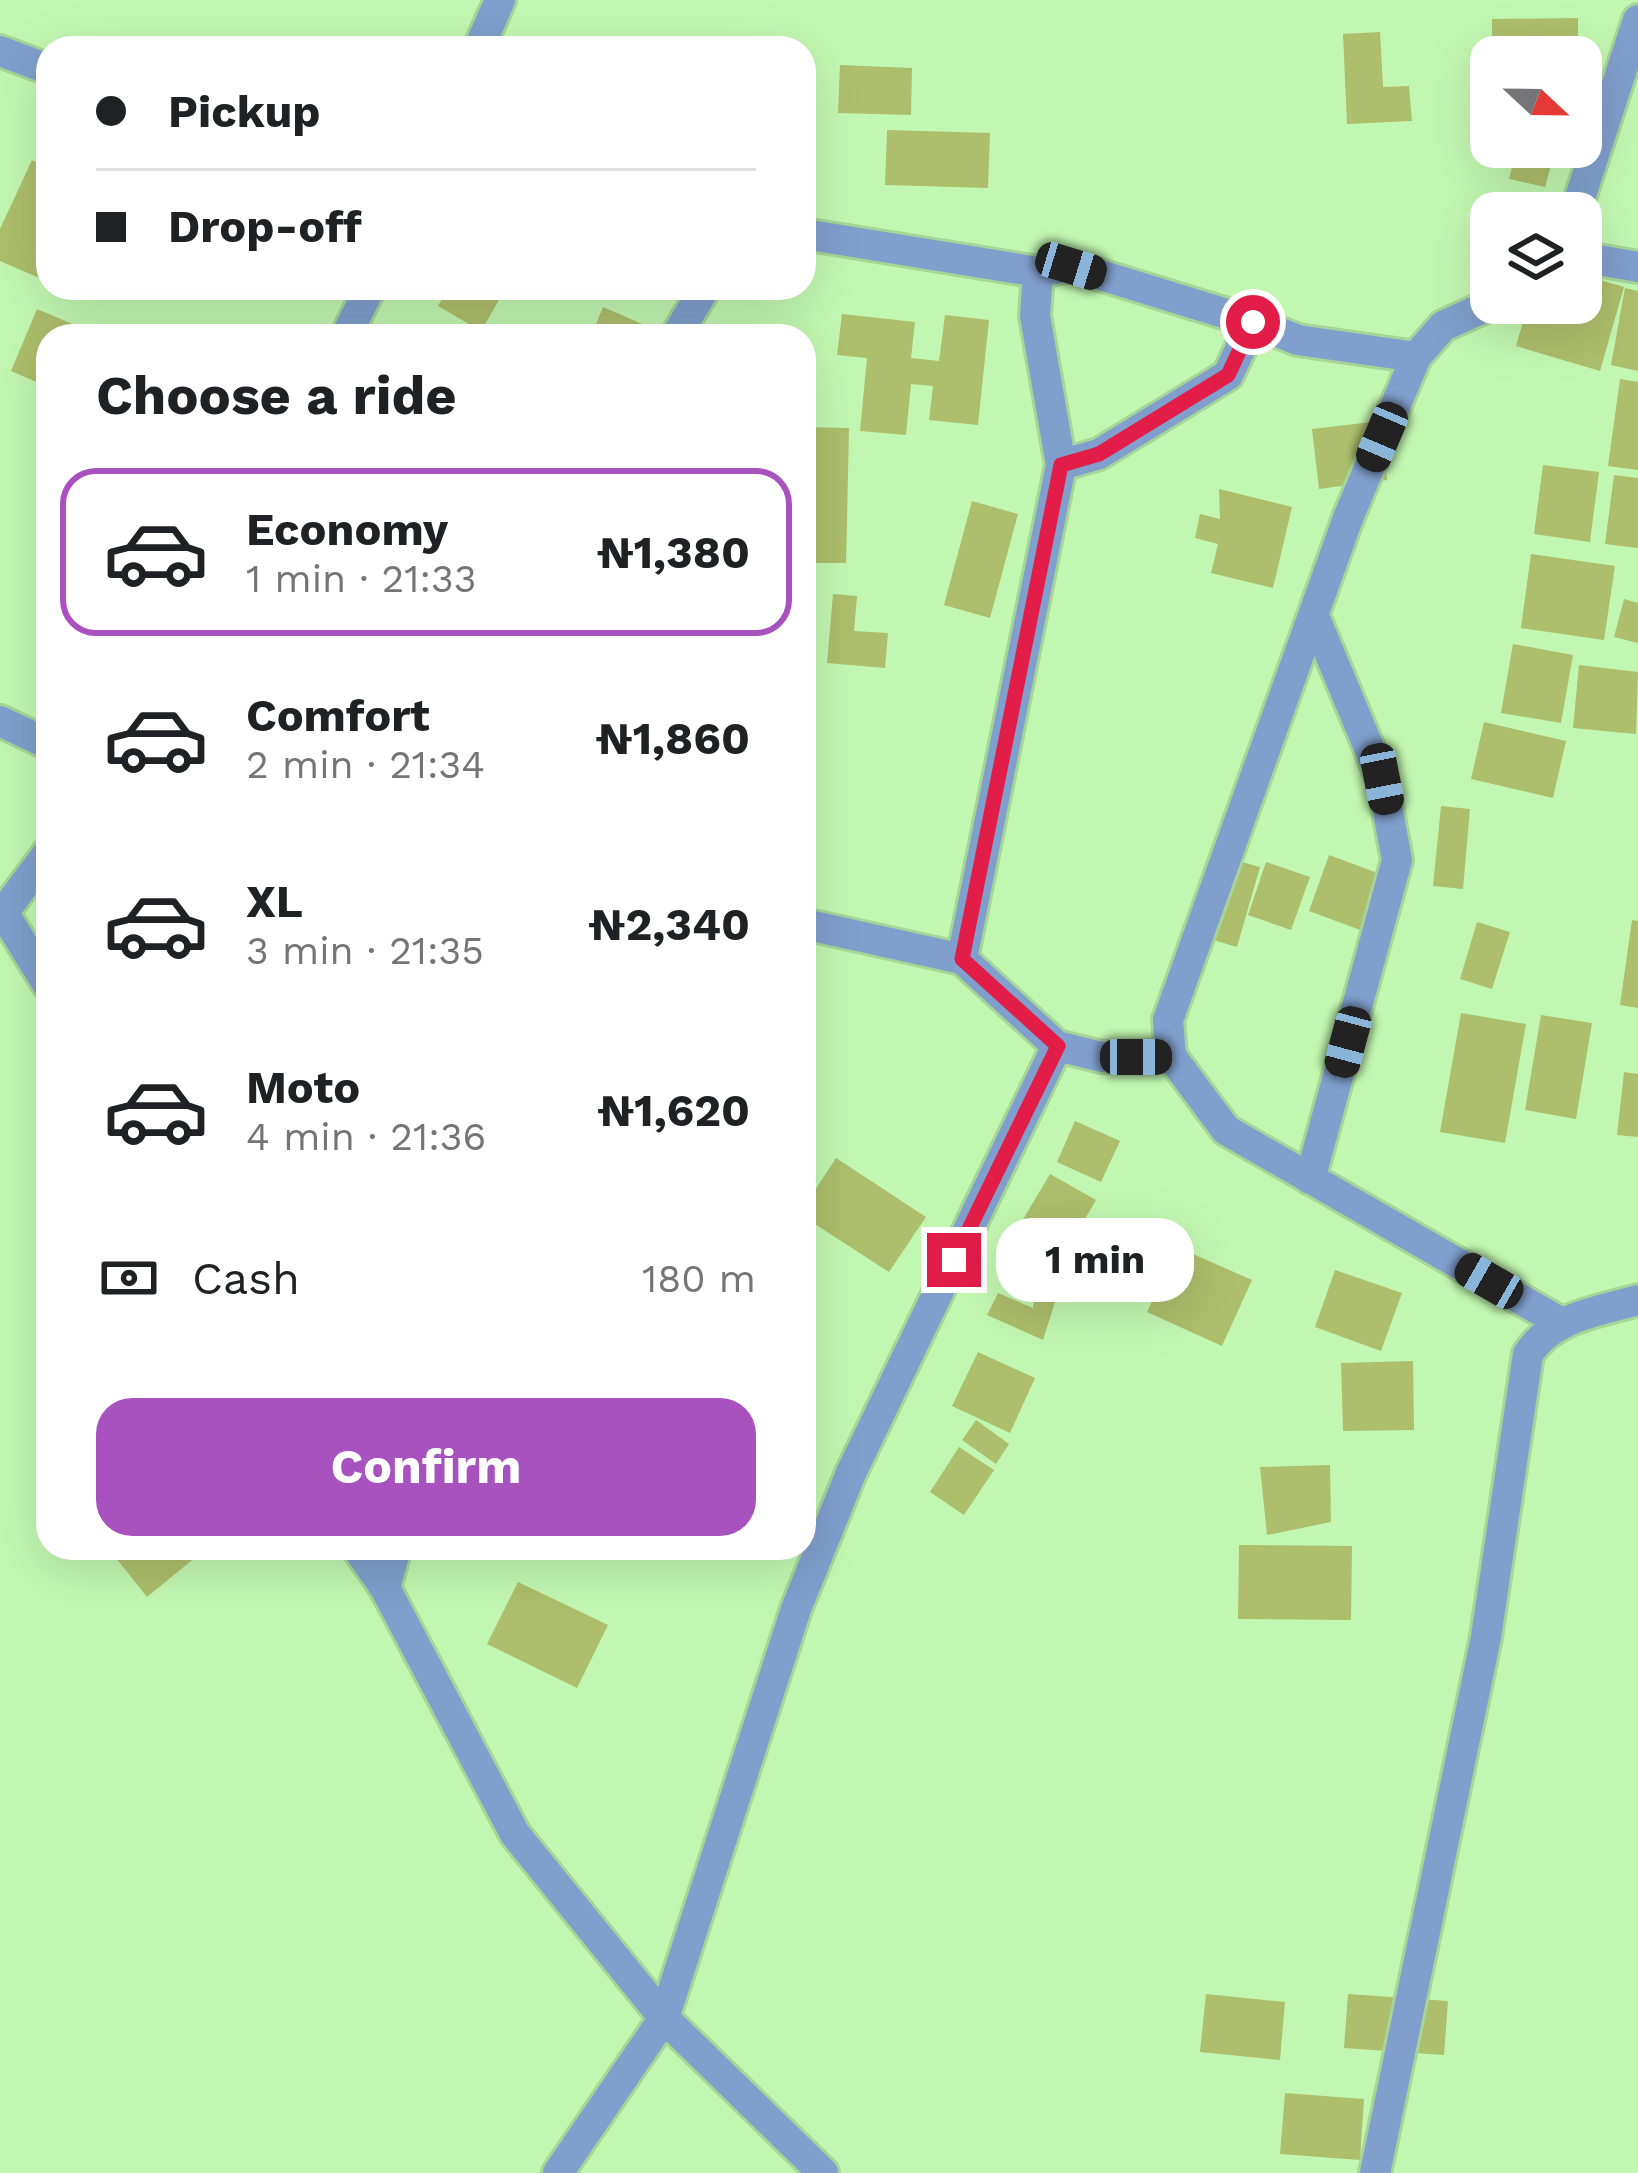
<!DOCTYPE html>
<meta charset="utf-8">
<style>
:root{--surface:#fff;--page:#f6f6f6;--text:#202124;--muted:#757577;--line:#e0e0e0;--accent:#a852c0}
body{margin:0;font-family:"Work Sans",sans-serif;background:var(--page);color:var(--text);height:100vh;display:flex;flex-direction:column;font-size:45px;white-space:nowrap}
*{box-sizing:border-box;margin:0}
p{font-size:39px;color:var(--muted)}
.icon{flex:none;width:66px;height:66px;fill:none;stroke:currentColor;stroke-width:2;stroke-linecap:round;stroke-linejoin:round}
.map{position:relative;flex:1;overflow:hidden}
.side{position:absolute;left:36px;top:324px;width:780px;height:1236px;display:flex;flex-direction:column;background:var(--surface);border-radius:36px;box-shadow:0 12px 48px #0002}
.side>*{flex:none}
.guide{position:absolute;left:36px;top:36px;width:780px;height:264px;border-radius:36px;box-shadow:0 12px 48px #0002;display:grid;align-content:center;height:264px;padding:0 60px;background:var(--surface)}
.needle{width:78px;rotate:112deg}
.buttons{position:absolute;left:1470px;top:36px;display:grid;gap:24px}
.buttons a{display:grid;place-items:center;width:132px;height:132px;border-radius:24px;background:var(--surface);box-shadow:0 12px 48px #0002;font-size:60px}
.end{position:absolute;width:54px;height:54px;margin:-27px;border:15px solid #e11d48;background:#fff;box-shadow:0 0 0 6px #fff}
.from{border-radius:50%}
.bubble{position:absolute;height:84px;border-radius:36px;background:var(--surface);box-shadow:0 12px 48px #0002;font-size:39px;font-weight:700;line-height:84px;text-align:center}
.car{position:absolute;width:36px;height:72px;margin:-36px -18px;border-radius:15px;box-shadow:0 0 9px 3px #0007;background:linear-gradient(#222 24%,#8ab4d8 0 40%,#222 0 76%,#8ab4d8 0 86%,#222 0)}
.guide b{display:flex;align-items:center;gap:42px;height:114px;font-size:45px}
.guide b+b{border-top:3px solid var(--line)}
.guide i{width:30px;height:30px;background:var(--text)}
ul{padding:0;list-style:none}
li{display:flex;align-items:center;gap:36px;height:168px;margin:0 24px 18px;padding:0 36px;border:6px solid transparent;border-radius:36px}
li div{flex:1}
li b{display:block;font-size:45px}
li em{font-style:normal;font-weight:700}
li.on{border-color:var(--accent)}
li>.icon{width:108px;height:108px;stroke-width:1.5}
h2{padding:0 60px;font-size:54px;line-height:144px}
.pay{display:flex;align-items:center;gap:30px;height:132px;padding:0 60px;font-size:45px}
.pay p{margin-inline-start:auto}
.button{display:flex;gap:24px;margin-top:auto;padding:24px 60px}
.button a{flex:1;height:138px;border-radius:36px;background:var(--accent);color:#fff;font-size:48px;font-weight:700;line-height:138px;text-align:center}
.map>svg:first-child{display:block}
</style>
<div class="map">
<svg width="1638" height="2173" viewBox="0 0 1638 2173">
<rect width="100%" height="100%" fill="#c2f7b1"/>
<path fill="#adbe6c" d="M 1578,18 L 1578,57 L 1492,57 L 1492,19 Z
M 1380,32 L 1383,87 L 1409,86 L 1412,121 L 1347,124 L 1343,34 Z
M 840,65 L 912,68 L 911,115 L 838,113 Z
M 887,130 L 990,133 L 988,188 L 885,185 Z
M 1517,147 L 1556,147 L 1545,187 L 1509,179 Z
M 32,160 L 48,168 L 48,271 L 44,280 L 0,261 L 0,229 Z
M 1586,276 L 1624,287 L 1600,371 L 1516,346 L 1526,311 L 1572,324 Z
M 448,288 L 506,288 L 481,331 L 438,306 Z
M 1625,288 L 1638,291 L 1638,371 L 1611,365 Z
M 603,307 L 670,336 L 591,336 Z
M 37,309 L 101,336 L 48,336 L 48,387 L 11,371 Z
M 842,314 L 915,322 L 911,358 L 939,361 L 945,315 L 989,320 L 978,425 L 929,420 L 933,386 L 911,384 L 906,435 L 860,431 L 867,358 L 837,355 Z
M 1620,379 L 1638,382 L 1638,470 L 1608,466 Z
M 1380,421 L 1387,480 L 1319,489 L 1312,429 Z
M 804,427 L 849,428 L 846,563 L 804,563 Z
M 1543,465 L 1599,472 L 1590,542 L 1534,534 Z
M 1614,475 L 1638,478 L 1638,548 L 1605,544 Z
M 1219,489 L 1292,507 L 1273,588 L 1211,573 L 1218,544 L 1195,538 L 1200,514 L 1220,519 Z
M 972,501 L 1018,514 L 990,618 L 944,605 Z
M 1531,554 L 1615,566 L 1604,640 L 1521,628 Z
M 833,594 L 857,596 L 854,631 L 888,633 L 885,668 L 827,663 Z
M 1624,599 L 1638,603 L 1638,643 L 1614,637 Z
M 1513,644 L 1573,655 L 1561,723 L 1501,713 Z
M 1579,665 L 1638,672 L 1636,734 L 1573,728 Z
M 1484,722 L 1566,741 L 1553,798 L 1471,779 Z
M 1441,806 L 1470,809 L 1463,889 L 1433,886 Z
M 1329,855 L 1391,878 L 1371,934 L 1309,911 Z
M 1227,858 L 1260,867 L 1237,947 L 1203,937 Z
M 1266,862 L 1310,877 L 1291,930 L 1248,915 Z
M 1632,920 L 1638,921 L 1638,1008 L 1620,1005 Z
M 1477,922 L 1510,932 L 1492,989 L 1460,979 Z
M 1461,1013 L 1526,1024 L 1505,1143 L 1440,1132 Z
M 1541,1015 L 1592,1023 L 1576,1119 L 1525,1110 Z
M 1624,1072 L 1638,1074 L 1638,1137 L 1617,1135 Z
M 1075,1121 L 1120,1141 L 1101,1182 L 1057,1162 Z
M 836,1158 L 926,1217 L 889,1272 L 804,1217 L 804,1207 Z
M 1050,1174 L 1096,1200 L 1060,1262 L 1014,1235 Z
M 1177,1247 L 1252,1280 L 1222,1346 L 1147,1312 Z
M 1335,1270 L 1402,1293 L 1381,1351 L 1315,1327 Z
M 1036,1274 L 1062,1280 L 1043,1340 L 987,1315 L 998,1293 L 1033,1308 Z
M 978,1352 L 1035,1378 L 1010,1433 L 952,1406 Z
M 1413,1361 L 1414,1430 L 1343,1431 L 1341,1363 Z
M 976,1420 L 1009,1444 L 996,1464 L 962,1440 Z
M 959,1447 L 994,1470 L 964,1515 L 930,1492 Z
M 1330,1465 L 1331,1522 L 1267,1535 L 1260,1467 Z
M 1239,1545 L 1352,1546 L 1351,1620 L 1238,1619 Z
M 108,1548 L 207,1548 L 147,1597 Z
M 518,1582 L 608,1625 L 577,1688 L 487,1644 Z
M 1206,1994 L 1285,2002 L 1280,2060 L 1200,2052 Z
M 1348,1994 L 1448,2001 L 1444,2055 L 1344,2048 Z
M 1285,2093 L 1364,2099 L 1360,2160 L 1280,2154 Z"/>
<g fill="none" stroke-linecap="round" stroke-linejoin="round">
<defs>
<path id="street" d="M 479,48 L 500,0
M 0,51 L 48,69
M 1575,213 L 1638,20
M 804,234 L 1038,272 L 1071,266 L 1253,322 L 1298,340 L 1416,357
M 1581,257 L 1638,267
M 1494,303 L 1443,326 L 1416,357 L 1348,518 L 1168,1020 L 1171,1056 L 1226,1130 L 1560,1322
M 346,336 L 370,288
M 676,336 L 705,288
M 1061,465 L 1099,454 L 1228,375 L 1253,322
M 0,721 L 48,744
M 4,914 L 48,985
M 0,917 L 48,853
M 804,924 L 962,959 L 1057,1046 L 1102,1057 L 1171,1056
M 962,959 L 1061,465 L 1035,316 L 1038,272
M 1310,1179 L 1397,860 L 1382,779 L 1314,616
M 357,1548 L 385,1588 L 515,1834 L 664,2018 L 823,2173
M 385,1588 L 396,1548
M 558,2173 L 664,2018 L 796,1609 L 851,1473 L 1057,1046
M 1375,2173 L 1486,1637 L 1528,1354 C 1553,1316 1597,1312 1638,1300"/>
</defs>
<use href="#street" stroke="#a6d597" stroke-width="36"/>
<use href="#street" stroke="#809fcd" stroke-width="30"/>
</g>
<g fill="none" stroke-linecap="round" stroke-linejoin="round">
<path stroke="#e11d48" stroke-width="15" d="M 954,1260 L 1058,1046 L 962,959 L 1061,465 L 1099,454 L 1228,375 L 1253,322"/>
</g>
</svg>
<div class="buttons">
<a><svg class="needle" viewBox="-14 -14 28 28"><path d="M0-13l5 13h-10z" fill="#e53935"/><path d="M0 13l5-13h-10z" fill="#757577"/></svg></a>
<a><svg class="icon" aria-label="layers" viewBox="0 0 24 24"><path d="M12 4l9 5-9 5-9-5zM3 14l9 5 9-5"/></svg></a>
</div>
<i class="end from" style="left:1253px;top:322px"></i>
<i class="end" style="left:954px;top:1260px"></i>
<div class="bubble" style="left:996px;top:1218px;width:198px">1 min</div>
<i class="car" style="left:1071px;top:266px;rotate:107deg"></i>
<i class="car" style="left:1382px;top:437px;rotate:203deg"></i>
<i class="car" style="left:1382px;top:779px;rotate:169deg"></i>
<i class="car" style="left:1348px;top:1042px;rotate:195deg"></i>
<i class="car" style="left:1136px;top:1057px;rotate:90deg"></i>
<i class="car" style="left:1489px;top:1281px;rotate:300deg"></i>
<div class="guide">
<b><i class="from"></i>Pickup</b>
<b><i></i>Drop-off</b>
</div>
<section class="side">
<h2>Choose a ride</h2>
<ul>
<li class="on"><svg class="icon" aria-label="car" viewBox="0 0 24 24"><path d="M5 17H2v-5l4-1 3-4h7l3 4 3 1v5h-3M9 17h6M6 11h13"/><circle cx="7" cy="17" r="2"/><circle cx="17" cy="17" r="2"/></svg><div><b>Economy</b><p>1 min · 21:33</p></div><em>₦1,380</em></li>
<li><svg class="icon" aria-label="car" viewBox="0 0 24 24"><path d="M5 17H2v-5l4-1 3-4h7l3 4 3 1v5h-3M9 17h6M6 11h13"/><circle cx="7" cy="17" r="2"/><circle cx="17" cy="17" r="2"/></svg><div><b>Comfort</b><p>2 min · 21:34</p></div><em>₦1,860</em></li>
<li><svg class="icon" aria-label="car" viewBox="0 0 24 24"><path d="M5 17H2v-5l4-1 3-4h7l3 4 3 1v5h-3M9 17h6M6 11h13"/><circle cx="7" cy="17" r="2"/><circle cx="17" cy="17" r="2"/></svg><div><b>XL</b><p>3 min · 21:35</p></div><em>₦2,340</em></li>
<li><svg class="icon" aria-label="car" viewBox="0 0 24 24"><path d="M5 17H2v-5l4-1 3-4h7l3 4 3 1v5h-3M9 17h6M6 11h13"/><circle cx="7" cy="17" r="2"/><circle cx="17" cy="17" r="2"/></svg><div><b>Moto</b><p>4 min · 21:36</p></div><em>₦1,620</em></li>
</ul>
<div class="pay"><svg class="icon" aria-label="cash" viewBox="0 0 24 24"><path d="M3 7h18v10H3z"/><circle cx="12" cy="12" r="2"/></svg>Cash<p>180 m</p></div>
<div class="button"><a>Confirm</a></div>
</section>
</div>
